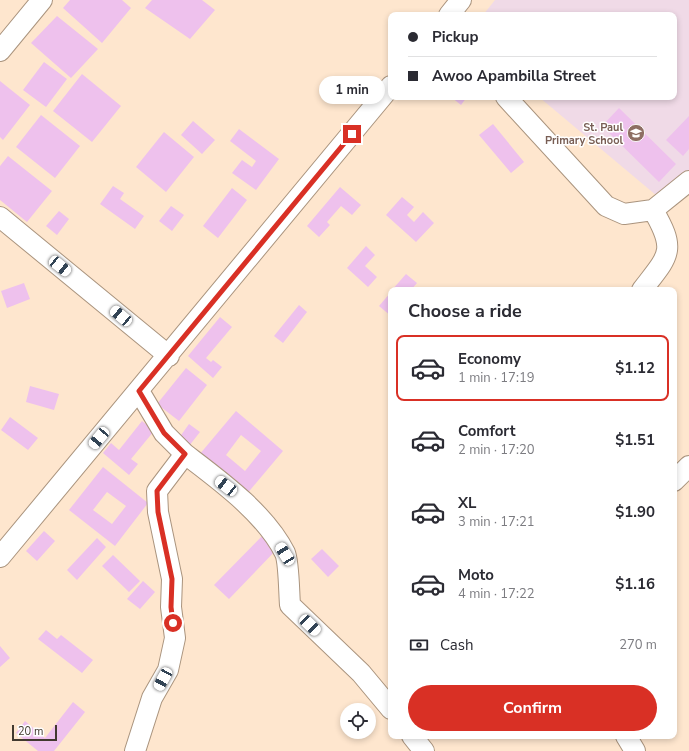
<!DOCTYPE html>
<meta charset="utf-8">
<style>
:root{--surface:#fff;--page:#f7f7f7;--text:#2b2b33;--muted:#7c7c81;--line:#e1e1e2;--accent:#d93025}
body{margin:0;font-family:"Nunito Sans",sans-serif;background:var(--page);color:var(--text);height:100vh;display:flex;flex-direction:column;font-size:15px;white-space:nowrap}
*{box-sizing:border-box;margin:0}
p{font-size:13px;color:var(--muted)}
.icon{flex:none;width:22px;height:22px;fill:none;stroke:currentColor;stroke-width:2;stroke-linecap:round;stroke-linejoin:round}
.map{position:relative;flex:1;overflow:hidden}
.panel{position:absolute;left:388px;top:287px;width:289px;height:452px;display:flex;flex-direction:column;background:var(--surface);border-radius:8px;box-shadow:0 2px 6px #0003}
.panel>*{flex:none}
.top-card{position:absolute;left:388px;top:12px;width:289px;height:88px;border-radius:8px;box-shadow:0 2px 6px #0003;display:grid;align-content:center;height:88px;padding:0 20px;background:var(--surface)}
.buttons{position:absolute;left:340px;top:703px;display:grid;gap:8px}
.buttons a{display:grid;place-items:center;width:36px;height:36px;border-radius:50%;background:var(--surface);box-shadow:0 2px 6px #0003;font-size:20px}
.scale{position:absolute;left:12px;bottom:10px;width:45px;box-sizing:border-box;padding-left:4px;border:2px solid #42392f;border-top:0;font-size:11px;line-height:14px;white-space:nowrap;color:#42392f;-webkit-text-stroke:3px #fff;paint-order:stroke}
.end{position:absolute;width:18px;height:18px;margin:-9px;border:5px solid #d93025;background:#fff;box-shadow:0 0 0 2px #fff}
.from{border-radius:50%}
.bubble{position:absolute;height:28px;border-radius:14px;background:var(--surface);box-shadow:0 2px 6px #0003;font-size:13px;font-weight:700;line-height:28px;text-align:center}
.car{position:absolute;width:12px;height:24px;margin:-12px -6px;border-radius:5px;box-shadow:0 0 3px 1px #0007;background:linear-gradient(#fff 24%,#345 0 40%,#fff 0 76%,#345 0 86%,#fff 0)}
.top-card b{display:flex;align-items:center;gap:14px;height:38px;font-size:15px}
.top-card b+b{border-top:1px solid var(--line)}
.top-card i{width:10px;height:10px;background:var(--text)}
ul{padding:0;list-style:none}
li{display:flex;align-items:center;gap:12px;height:66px;margin:0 8px 6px;padding:0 12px;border:2px solid transparent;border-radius:8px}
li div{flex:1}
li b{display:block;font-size:15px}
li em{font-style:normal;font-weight:700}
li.current{border-color:var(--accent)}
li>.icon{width:36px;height:36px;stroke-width:1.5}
h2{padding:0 20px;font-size:18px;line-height:48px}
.pay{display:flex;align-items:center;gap:10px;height:44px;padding:0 20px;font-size:15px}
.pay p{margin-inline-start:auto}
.action{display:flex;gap:8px;margin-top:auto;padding:8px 20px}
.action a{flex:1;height:46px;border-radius:24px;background:var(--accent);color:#fff;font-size:16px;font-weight:700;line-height:46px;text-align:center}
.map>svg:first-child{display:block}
</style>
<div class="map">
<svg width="689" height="751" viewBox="0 0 689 751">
<rect width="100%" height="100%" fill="#fee6ce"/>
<path fill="#f0dae7" d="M 495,0 L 689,0 L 689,170 L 663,201 L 539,97 L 674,97 L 674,15 L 483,15 Z"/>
<path fill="#eec1ed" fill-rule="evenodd" d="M 70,0 L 122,0 L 131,8 L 102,43 L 63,8 Z
M 152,0 L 202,0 L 215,10 L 190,39 L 145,8 Z
M 57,16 L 98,49 L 71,78 L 31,43 Z
M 44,62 L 67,79 L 46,107 L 23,90 Z
M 82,74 L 121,106 L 92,142 L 53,111 Z
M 0,81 L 30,105 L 3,140 L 0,137 Z
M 451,97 L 467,97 L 461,105 Z
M 619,108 L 676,164 L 659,182 L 602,126 Z
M 41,115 L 80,146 L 55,178 L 16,147 Z
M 689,116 L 689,149 L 683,156 L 666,140 Z
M 193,121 L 215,140 L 202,154 L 181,135 Z
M 493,124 L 524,162 L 511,173 L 479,135 Z
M 239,129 L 279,159 L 256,190 L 232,173 L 242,160 L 252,167 L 256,161 L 230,141 Z
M 164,132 L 194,157 L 166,192 L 136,167 Z
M 8,156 L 52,191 L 27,222 L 0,200 L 0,166 Z
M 113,186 L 124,193 L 120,199 L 144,216 L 135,229 L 100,204 Z
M 340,187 L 361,205 L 352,215 L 341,206 L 327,222 L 330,225 L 319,237 L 307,226 Z
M 232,188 L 247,200 L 218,238 L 203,226 Z
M 402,197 L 414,207 L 407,215 L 414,222 L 423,212 L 434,223 L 416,242 L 386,215 Z
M 171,206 L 184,215 L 172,231 L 159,221 Z
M 59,211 L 69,219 L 57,235 L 46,226 Z
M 366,246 L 375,255 L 365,266 L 377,277 L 368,287 L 347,268 Z
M 406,274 L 417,283 L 411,290 L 392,290 Z
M 24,283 L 30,299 L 7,308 L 1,291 Z
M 391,292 L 391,316 L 379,306 Z
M 299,305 L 307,312 L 283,343 L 274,336 Z
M 220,317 L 232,327 L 206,358 L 211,362 L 213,360 L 222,367 L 213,378 L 188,356 Z
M 186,368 L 207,385 L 179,421 L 157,404 Z
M 30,386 L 59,394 L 54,410 L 26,402 Z
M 236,411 L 283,451 L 246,495 L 199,455 ZM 241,435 L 261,451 L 245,471 L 226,455 Z
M 10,417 L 38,438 L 28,450 L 1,430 Z
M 142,421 L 154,431 L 131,459 L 138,464 L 129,475 L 103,453 L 111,443 L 119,450 Z
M 189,424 L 200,432 L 189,446 L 179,438 Z
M 103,467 L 148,503 L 115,546 L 69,510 ZM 107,492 L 126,506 L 112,524 L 93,510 Z
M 44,531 L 55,541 L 37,561 L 26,551 Z
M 265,533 L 279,547 L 229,599 L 214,585 Z
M 97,538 L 106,547 L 77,580 L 67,570 Z
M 322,549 L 339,566 L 328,577 L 311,559 Z
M 113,555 L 140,581 L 129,592 L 102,566 Z
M 143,581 L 155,592 L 140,609 L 127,599 Z
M 46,630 L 57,639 L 61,635 L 93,660 L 82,673 L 38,639 Z
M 0,646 L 10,658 L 0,667 Z
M 73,702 L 85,712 L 54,751 L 38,751 L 16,733 L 25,721 L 45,738 Z"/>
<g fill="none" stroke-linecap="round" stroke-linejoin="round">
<defs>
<path id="minor" d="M 449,15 L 461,0
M 0,51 L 42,0
M 506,97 L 606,206 L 624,214 L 653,210 L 689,181
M 0,217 L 169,356
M 642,290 C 669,255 677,251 653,210
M 185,454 C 219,480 265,513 285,553 C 289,562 289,593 290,605 L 361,673 L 391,709
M 674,481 L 689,466
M 0,557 L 391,86
M 412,736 L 424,751
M 626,736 L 635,751
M 135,751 L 152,698 L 168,670 L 175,638 L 171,607 L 172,579 L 158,512 L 157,491 L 185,454 L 164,433 L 139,391"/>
</defs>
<use href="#minor" stroke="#aa947e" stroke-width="22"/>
<use href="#minor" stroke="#fff" stroke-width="20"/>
</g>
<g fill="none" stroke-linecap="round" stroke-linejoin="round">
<path stroke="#d93025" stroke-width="5" d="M 173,623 L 171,607 L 172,579 L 158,512 L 157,491 L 185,454 L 164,433 L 139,391 L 352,134"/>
</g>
<defs>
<symbol id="school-disc" viewBox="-11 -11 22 22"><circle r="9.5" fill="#8d6e63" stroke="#fff"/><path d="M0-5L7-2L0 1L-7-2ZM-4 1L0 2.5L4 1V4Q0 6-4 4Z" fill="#fff"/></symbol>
</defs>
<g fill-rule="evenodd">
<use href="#school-disc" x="626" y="123" width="20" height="20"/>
</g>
<g text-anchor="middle" stroke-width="3" stroke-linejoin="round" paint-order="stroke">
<g font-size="11" font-weight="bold" fill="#785e54" stroke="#fff" text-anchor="end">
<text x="623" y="131">St. Paul<tspan x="623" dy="13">Primary School</tspan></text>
</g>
</g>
</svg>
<div class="buttons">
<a><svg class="icon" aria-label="locate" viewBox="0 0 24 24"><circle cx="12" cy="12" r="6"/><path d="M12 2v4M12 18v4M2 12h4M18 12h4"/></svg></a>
</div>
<div class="scale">20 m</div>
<i class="end from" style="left:173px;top:623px"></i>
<i class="end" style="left:352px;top:134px"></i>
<div class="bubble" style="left:319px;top:76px;width:66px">1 min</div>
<i class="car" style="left:60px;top:266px;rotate:129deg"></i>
<i class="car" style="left:121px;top:316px;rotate:310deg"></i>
<i class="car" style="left:99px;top:438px;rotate:220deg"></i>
<i class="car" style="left:226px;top:486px;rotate:308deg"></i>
<i class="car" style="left:285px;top:554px;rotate:328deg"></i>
<i class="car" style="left:310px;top:625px;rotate:134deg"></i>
<i class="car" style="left:163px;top:679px;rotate:209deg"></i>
<div class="top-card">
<b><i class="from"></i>Pickup</b>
<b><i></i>Awoo Apambilla Street</b>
</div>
<section class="panel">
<h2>Choose a ride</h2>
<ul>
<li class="current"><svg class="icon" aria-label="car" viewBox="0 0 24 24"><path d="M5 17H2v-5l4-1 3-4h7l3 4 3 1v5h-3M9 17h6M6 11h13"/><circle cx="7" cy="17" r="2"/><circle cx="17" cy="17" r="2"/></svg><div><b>Economy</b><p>1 min · 17:19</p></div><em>$1.12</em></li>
<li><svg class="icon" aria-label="car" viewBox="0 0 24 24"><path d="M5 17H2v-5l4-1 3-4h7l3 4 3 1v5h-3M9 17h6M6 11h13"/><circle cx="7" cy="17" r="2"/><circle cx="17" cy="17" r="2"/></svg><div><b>Comfort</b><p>2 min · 17:20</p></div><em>$1.51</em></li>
<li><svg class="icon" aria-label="car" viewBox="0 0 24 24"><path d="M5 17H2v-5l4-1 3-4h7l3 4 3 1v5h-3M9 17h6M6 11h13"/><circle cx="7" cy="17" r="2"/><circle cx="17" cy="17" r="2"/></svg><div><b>XL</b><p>3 min · 17:21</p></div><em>$1.90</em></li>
<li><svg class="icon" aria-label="car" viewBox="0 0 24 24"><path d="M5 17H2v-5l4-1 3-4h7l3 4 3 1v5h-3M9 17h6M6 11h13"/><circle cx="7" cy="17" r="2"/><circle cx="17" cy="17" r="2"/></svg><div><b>Moto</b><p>4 min · 17:22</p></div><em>$1.16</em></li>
</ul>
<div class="pay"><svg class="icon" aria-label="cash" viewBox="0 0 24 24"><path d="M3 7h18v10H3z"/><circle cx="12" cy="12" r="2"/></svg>Cash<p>270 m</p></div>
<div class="action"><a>Confirm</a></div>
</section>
</div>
